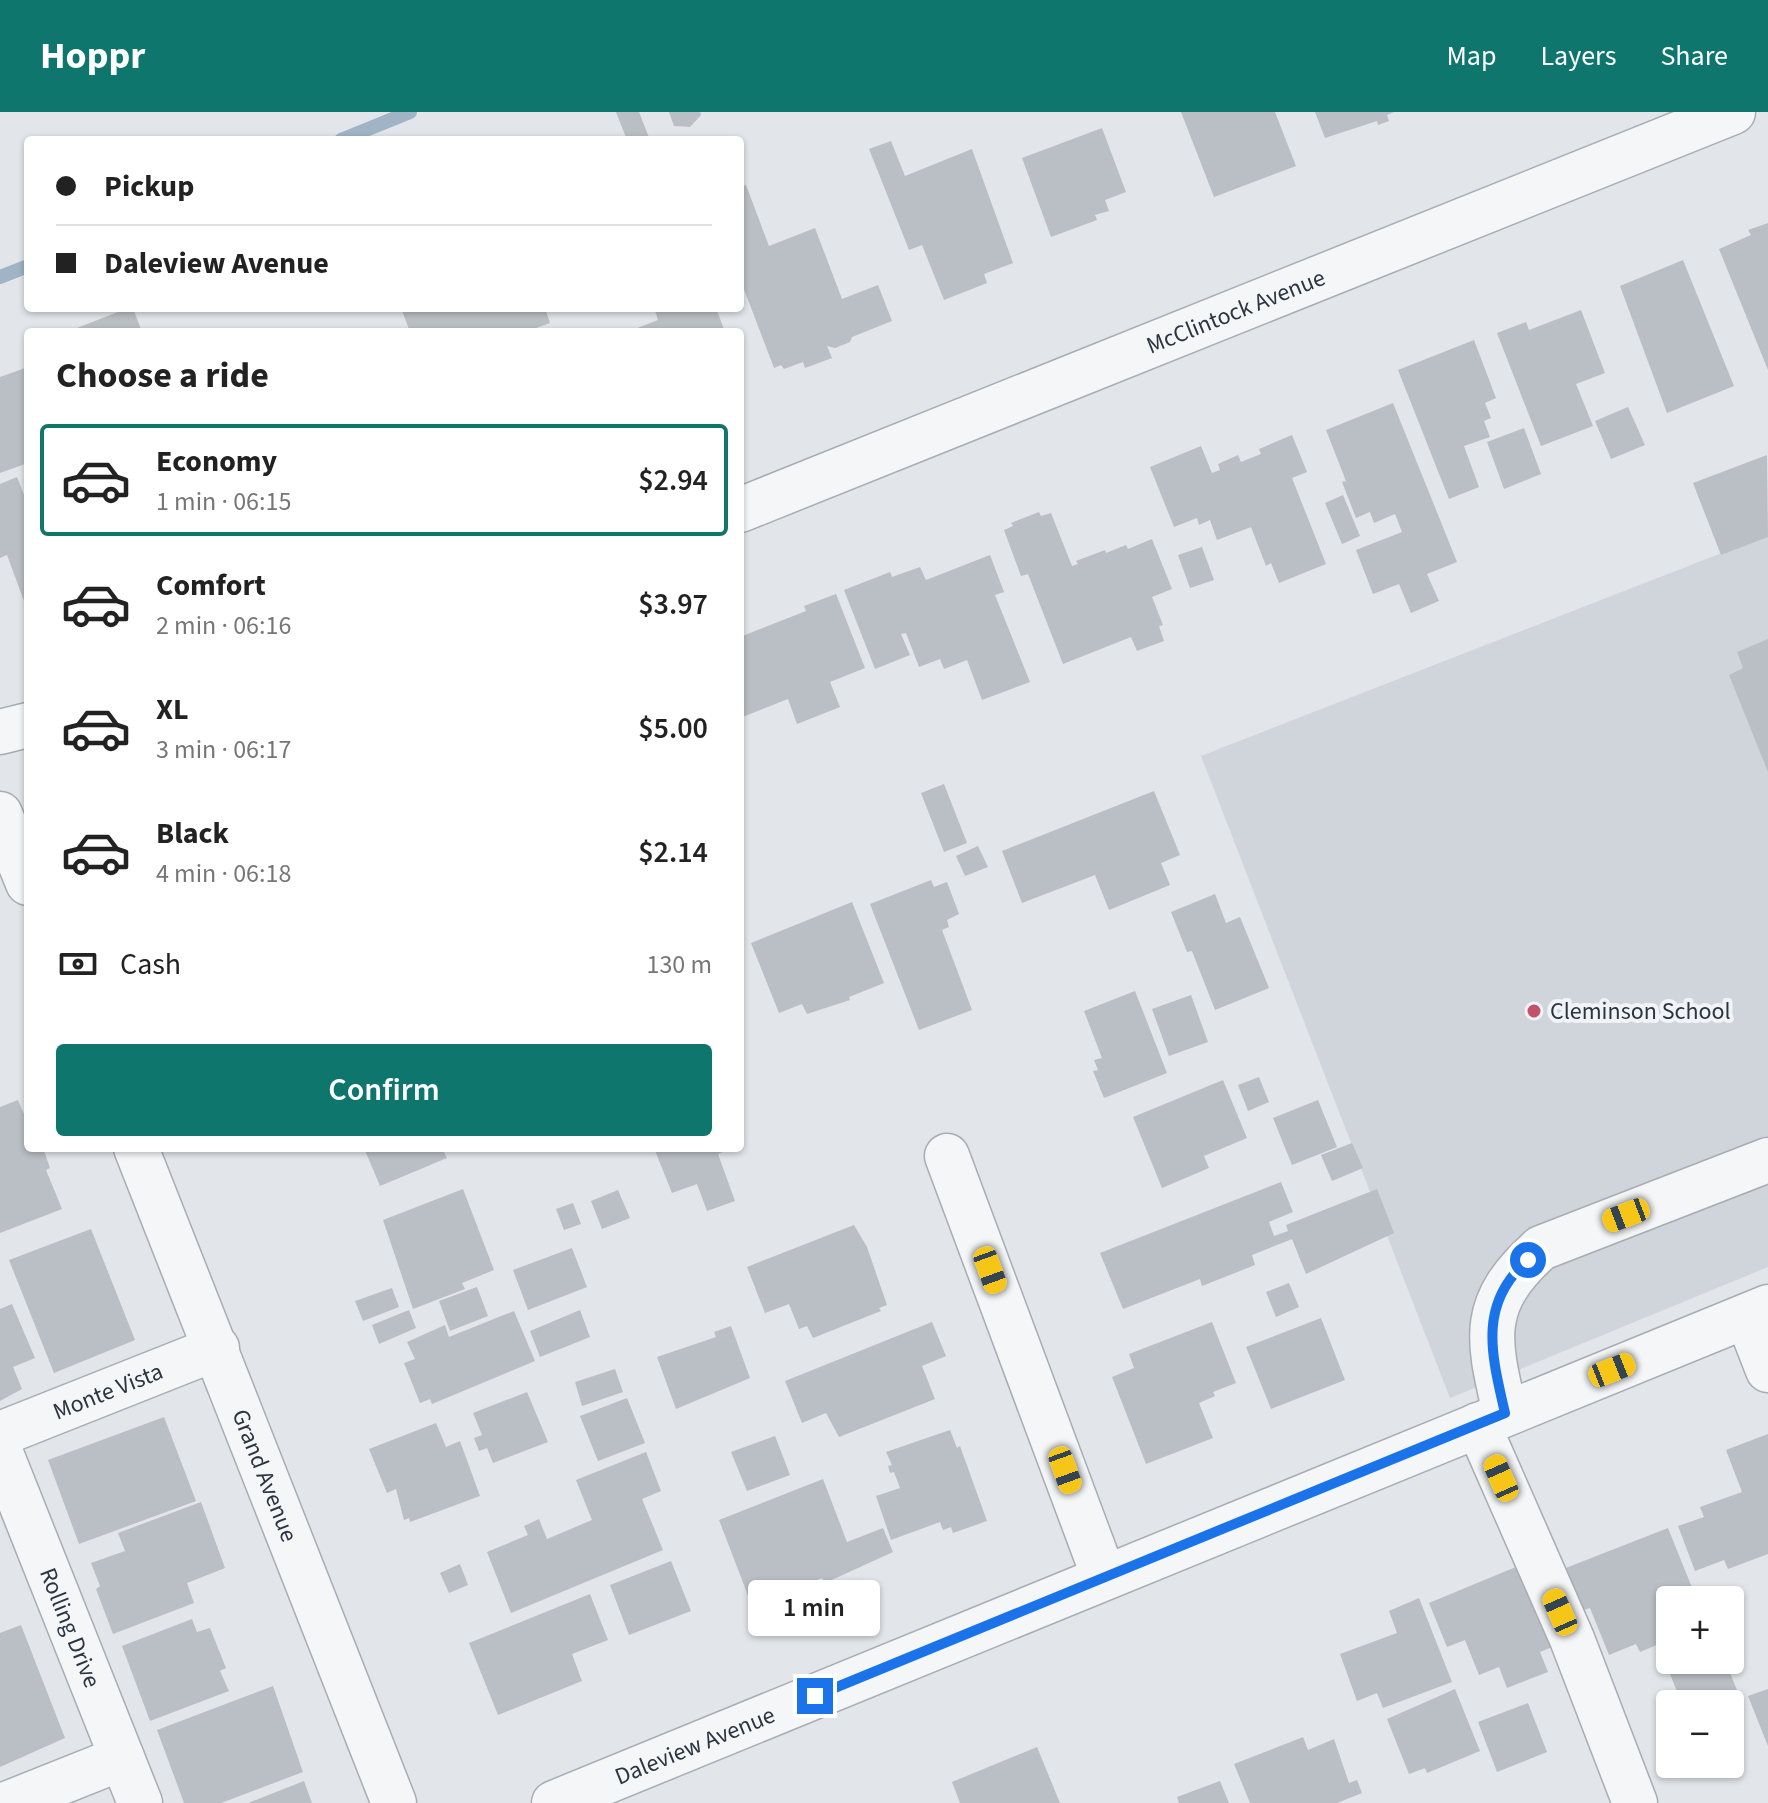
<!DOCTYPE html>
<meta charset="utf-8">
<style>
:root{--surface:#fff;--page:#f2f2f2;--text:#222;--muted:#767676;--line:#e0e0e0;--accent:#0f766e}
body{margin:0;font-family:"Source Sans 3",sans-serif;background:var(--page);color:var(--text);height:100vh;display:flex;flex-direction:column;font-size:30px;white-space:nowrap}
*{box-sizing:border-box;margin:0}
p{font-size:26px;color:var(--muted)}
.icon{flex:none;width:44px;height:44px;fill:none;stroke:currentColor;stroke-width:2;stroke-linecap:round;stroke-linejoin:round}
.map{position:relative;flex:1;overflow:hidden}
.details{position:absolute;left:24px;top:216px;width:720px;height:824px;display:flex;flex-direction:column;background:var(--surface);border-radius:8px;box-shadow:0 2px 6px #0004}
.details>*{flex:none}
.guide{position:absolute;left:24px;top:24px;width:720px;height:176px;border-radius:8px;box-shadow:0 2px 6px #0004;display:grid;align-content:center;height:176px;padding:0 32px;background:var(--surface)}
.fabs{position:absolute;left:1656px;top:1474px;display:grid;gap:16px}
.fabs a{display:grid;place-items:center;width:88px;height:88px;border-radius:8px;background:var(--surface);box-shadow:0 2px 6px #0004;font-size:40px}
.end{position:absolute;width:36px;height:36px;margin:-18px;border:10px solid #1a73e8;background:#fff;box-shadow:0 0 0 4px #fff}
.from{border-radius:50%}
.bubble{position:absolute;height:56px;border-radius:8px;background:var(--surface);box-shadow:0 2px 6px #0004;font-size:26px;font-weight:600;line-height:56px;text-align:center}
.car{position:absolute;width:24px;height:48px;margin:-24px -12px;border-radius:10px;box-shadow:0 0 6px 2px #0007;background:linear-gradient(#f5c518 24%,#345 0 40%,#f5c518 0 76%,#345 0 86%,#f5c518 0)}
.guide b{display:flex;align-items:center;gap:28px;height:76px;font-size:30px}
.guide b+b{border-top:2px solid var(--line)}
.guide i{width:20px;height:20px;background:var(--text)}
ul{padding:0;list-style:none}
li{display:flex;align-items:center;gap:24px;height:112px;margin:0 16px 12px;padding:0 16px;border:4px solid transparent;border-radius:8px}
li div{flex:1}
li b{display:block;font-size:30px}
li em{font-style:normal;font-weight:600}
li.current{border-color:var(--accent)}
li>.icon{width:72px;height:72px;stroke-width:1.5}
h2{padding:0 32px;font-size:36px;line-height:96px}
.pay{display:flex;align-items:center;gap:20px;height:88px;padding:0 32px;font-size:30px}
.pay p{margin-inline-start:auto}
.primary-button{display:flex;gap:16px;margin-top:auto;padding:16px 32px}
.primary-button a{flex:1;height:92px;border-radius:8px;background:var(--accent);color:#fff;font-size:32px;font-weight:600;line-height:92px;text-align:center}
header{display:flex;align-items:center;gap:48px;box-sizing:border-box;height:112px;padding:0 40px;background:var(--accent);color:#fff}
header strong{font-size:38px}
nav{display:flex;gap:44px;margin-inline-start:auto;font-size:28px}
.map>svg:first-child{display:block}
</style>
<header>
<strong>Hoppr</strong>
<nav><a>Map</a><a>Layers</a><a>Share</a></nav>
</header>
<div class="map">
<svg width="1768" height="1691" viewBox="0 0 1768 1691">
<rect width="100%" height="100%" fill="#e2e5e9"/>
<path fill="#d0d4db" d="M 1768,423 L 1768,1155 L 1450,1286 L 1201,644 Z"/>
<g fill="none" stroke-linecap="round" stroke-linejoin="round">
<path stroke="#a0b4c6" stroke-width="14" d="M 341,28 L 410,0
M 0,165 L 28,154"/>
</g>
<path fill="#babfc5" d="M 616,0 L 639,0 L 650,28 L 627,28 Z
M 669,0 L 700,0 L 701,3 L 690,15 L 674,14 Z
M 1181,0 L 1275,0 L 1296,54 L 1214,85 Z
M 1315,0 L 1394,0 L 1387,3 L 1389,9 L 1378,13 L 1377,9 L 1325,26 Z
M 1102,16 L 1126,80 L 1105,88 L 1109,99 L 1095,103 L 1097,108 L 1051,125 L 1022,46 Z
M 891,29 L 905,64 L 972,37 L 1013,151 L 984,162 L 987,171 L 944,188 L 922,133 L 909,138 L 869,37 Z
M 746,73 L 769,134 L 815,116 L 842,187 L 878,173 L 892,209 L 852,225 L 850,230 L 835,236 L 827,234 L 832,246 L 805,256 L 803,250 L 784,257 L 781,253 L 774,256 L 740,167 L 740,75 Z
M 1768,111 L 1768,258 L 1719,137 L 1751,123 L 1748,118 Z
M 1683,148 L 1734,274 L 1667,301 L 1620,174 Z
M 128,196 L 133,196 L 142,220 L 78,220 L 77,216 Z
M 401,196 L 545,196 L 550,211 L 525,220 L 410,220 Z
M 654,196 L 716,196 L 725,220 L 627,220 L 658,208 Z
M 1581,198 L 1605,261 L 1576,272 L 1593,314 L 1541,334 L 1497,221 L 1526,210 L 1529,218 Z
M 1474,228 L 1496,286 L 1485,291 L 1491,306 L 1484,309 L 1490,325 L 1464,334 L 1479,375 L 1449,387 L 1398,258 Z
M 28,255 L 28,351 L 0,361 L 0,265 Z
M 1393,291 L 1457,450 L 1427,462 L 1439,489 L 1411,501 L 1399,472 L 1373,482 L 1356,438 L 1402,420 L 1395,402 L 1374,411 L 1370,400 L 1356,406 L 1342,370 L 1346,369 L 1326,318 Z
M 1628,295 L 1645,333 L 1611,347 L 1595,309 Z
M 1524,316 L 1541,362 L 1504,377 L 1487,330 Z
M 1292,323 L 1307,360 L 1292,366 L 1326,452 L 1279,471 L 1271,451 L 1266,454 L 1251,415 L 1217,428 L 1210,408 L 1199,413 L 1197,406 L 1174,415 L 1150,355 L 1201,334 L 1212,361 L 1220,358 L 1218,352 L 1238,343 L 1241,350 L 1261,342 L 1259,337 Z
M 1767,343 L 1768,425 L 1721,443 L 1693,371 Z
M 17,365 L 28,393 L 28,500 L 7,443 L 0,446 L 0,372 Z
M 1343,383 L 1360,424 L 1342,432 L 1325,391 Z
M 1039,400 L 1041,404 L 1051,401 L 1072,454 L 1078,452 L 1076,449 L 1105,438 L 1106,441 L 1126,433 L 1128,437 L 1152,427 L 1172,477 L 1152,485 L 1163,513 L 1159,514 L 1164,529 L 1137,539 L 1131,525 L 1063,552 L 1028,462 L 1021,464 L 1004,418 L 1013,414 L 1011,411 Z
M 1202,435 L 1214,468 L 1190,476 L 1178,443 Z
M 990,443 L 1004,480 L 995,483 L 1030,570 L 982,588 L 967,548 L 944,557 L 940,547 L 919,555 L 906,521 L 901,522 L 910,543 L 875,557 L 844,478 L 890,460 L 892,465 L 920,455 L 926,468 Z
M 836,482 L 865,556 L 830,570 L 840,595 L 797,612 L 788,587 L 740,606 L 740,525 L 806,499 L 804,494 Z
M 1768,527 L 1768,660 L 1729,563 L 1743,556 L 1737,540 Z
M 944,672 L 967,731 L 944,740 L 921,681 Z
M 1154,679 L 1180,743 L 1161,751 L 1170,773 L 1109,798 L 1095,763 L 1022,791 L 1002,739 Z
M 978,734 L 988,755 L 965,764 L 956,744 Z
M 931,768 L 934,775 L 947,770 L 959,802 L 947,808 L 949,815 L 942,818 L 972,898 L 919,918 L 870,792 Z
M 1215,782 L 1226,811 L 1240,805 L 1269,876 L 1215,898 L 1192,839 L 1187,840 L 1171,800 Z
M 852,790 L 884,871 L 849,885 L 850,888 L 807,902 L 802,892 L 779,901 L 751,831 Z
M 1135,879 L 1167,961 L 1104,986 L 1093,959 L 1098,958 L 1094,948 L 1102,946 L 1084,899 Z
M 1191,883 L 1208,930 L 1169,944 L 1152,897 Z
M 1259,965 L 1269,990 L 1248,999 L 1238,973 Z
M 1223,968 L 1247,1026 L 1204,1044 L 1209,1056 L 1162,1076 L 1133,1005 Z
M 18,988 L 28,1012 L 28,1036 L 43,1036 L 50,1056 L 46,1058 L 62,1097 L 0,1121 L 0,995 Z
M 1318,988 L 1337,1035 L 1292,1053 L 1273,1006 Z
M 1352,1031 L 1363,1056 L 1332,1069 L 1321,1043 Z
M 364,1036 L 442,1036 L 447,1046 L 380,1074 Z
M 654,1036 L 733,1036 L 718,1042 L 735,1089 L 707,1099 L 697,1072 L 672,1081 Z
M 1281,1070 L 1293,1100 L 1269,1110 L 1274,1124 L 1288,1119 L 1286,1113 L 1377,1077 L 1394,1121 L 1306,1162 L 1292,1127 L 1252,1143 L 1255,1153 L 1202,1174 L 1200,1167 L 1123,1197 L 1100,1141 Z
M 463,1077 L 494,1158 L 462,1171 L 465,1177 L 413,1197 L 383,1108 Z
M 618,1078 L 630,1106 L 602,1117 L 591,1089 Z
M 573,1091 L 581,1112 L 564,1118 L 556,1097 Z
M 854,1113 L 867,1135 L 887,1193 L 879,1196 L 881,1199 L 813,1226 L 807,1214 L 799,1217 L 789,1192 L 765,1201 L 747,1155 Z
M 91,1117 L 135,1228 L 54,1261 L 9,1148 Z
M 572,1136 L 587,1175 L 528,1198 L 513,1158 Z
M 1289,1171 L 1299,1195 L 1276,1205 L 1266,1180 Z
M 477,1175 L 488,1204 L 450,1219 L 439,1189 Z
M 392,1176 L 399,1195 L 363,1209 L 355,1189 Z
M 12,1192 L 35,1246 L 13,1255 L 22,1277 L 0,1289 L 0,1197 Z
M 409,1198 L 416,1216 L 379,1232 L 372,1213 Z
M 580,1198 L 590,1225 L 540,1245 L 530,1219 Z
M 514,1199 L 535,1249 L 432,1292 L 430,1287 L 420,1291 L 404,1251 L 415,1247 L 407,1230 L 445,1213 L 449,1225 Z
M 1321,1206 L 1345,1268 L 1271,1297 L 1246,1235 Z
M 932,1210 L 946,1244 L 922,1254 L 935,1287 L 839,1325 L 826,1301 L 802,1311 L 785,1269 Z
M 1212,1210 L 1236,1271 L 1213,1280 L 1215,1284 L 1199,1291 L 1213,1326 L 1146,1352 L 1112,1265 L 1134,1256 L 1129,1242 Z
M 731,1214 L 750,1266 L 676,1297 L 657,1245 L 716,1225 L 714,1220 Z
M 615,1257 L 623,1280 L 582,1294 L 575,1270 Z
M 527,1280 L 548,1330 L 493,1351 L 487,1336 L 479,1339 L 474,1326 L 482,1323 L 473,1301 Z
M 627,1286 L 645,1331 L 598,1349 L 580,1304 Z
M 164,1305 L 196,1389 L 79,1432 L 48,1348 Z
M 436,1311 L 446,1335 L 460,1329 L 480,1384 L 410,1410 L 409,1406 L 404,1408 L 396,1377 L 387,1381 L 369,1337 Z
M 950,1318 L 957,1336 L 960,1334 L 987,1409 L 953,1421 L 951,1415 L 943,1418 L 940,1410 L 891,1428 L 876,1384 L 900,1376 L 894,1360 L 890,1361 L 888,1354 L 892,1353 L 886,1340 Z
M 1768,1322 L 1768,1442 L 1728,1457 L 1724,1448 L 1695,1459 L 1678,1414 L 1704,1405 L 1700,1395 L 1742,1380 L 1726,1338 Z
M 775,1324 L 790,1363 L 747,1379 L 731,1340 Z
M 646,1340 L 661,1379 L 642,1387 L 663,1438 L 511,1501 L 487,1440 L 528,1423 L 524,1414 L 539,1407 L 547,1427 L 592,1408 L 576,1368 Z
M 823,1367 L 847,1430 L 883,1416 L 893,1440 L 825,1471 L 822,1466 L 790,1479 L 787,1471 L 749,1486 L 719,1408 Z
M 201,1390 L 225,1456 L 187,1471 L 194,1491 L 113,1522 L 96,1477 L 100,1474 L 91,1451 L 125,1439 L 118,1421 Z
M 1668,1416 L 1697,1488 L 1670,1488 L 1670,1545 L 1664,1530 L 1640,1540 L 1636,1532 L 1609,1543 L 1590,1496 L 1570,1503 L 1553,1461 Z
M 671,1449 L 691,1499 L 629,1523 L 610,1473 Z
M 1530,1449 L 1562,1531 L 1540,1540 L 1548,1560 L 1507,1576 L 1499,1555 L 1479,1563 L 1465,1528 L 1447,1535 L 1429,1491 Z
M 460,1452 L 468,1473 L 449,1481 L 440,1461 Z
M 590,1482 L 608,1528 L 572,1542 L 582,1569 L 498,1603 L 469,1531 Z
M 1419,1486 L 1452,1570 L 1383,1596 L 1377,1581 L 1357,1589 L 1340,1542 L 1397,1521 L 1389,1499 Z
M 192,1507 L 197,1520 L 210,1516 L 226,1556 L 220,1559 L 229,1579 L 150,1609 L 122,1534 Z
M 21,1513 L 65,1626 L 0,1655 L 0,1521 Z
M 1704,1548 L 1725,1548 L 1744,1596 L 1730,1602 L 1730,1592 L 1682,1592 L 1670,1562 Z
M 273,1574 L 303,1660 L 221,1691 L 184,1691 L 157,1618 Z
M 1455,1577 L 1480,1639 L 1427,1661 L 1425,1656 L 1409,1662 L 1387,1607 Z
M 1768,1577 L 1768,1634 L 1748,1584 Z
M 1528,1591 L 1547,1640 L 1497,1660 L 1478,1610 Z
M 1303,1625 L 1308,1638 L 1334,1627 L 1349,1671 L 1357,1668 L 1362,1681 L 1337,1691 L 1250,1691 L 1234,1652 Z
M 1037,1635 L 1060,1691 L 960,1691 L 952,1670 Z
M 304,1669 L 312,1691 L 248,1691 Z
M 1220,1669 L 1229,1691 L 1179,1691 L 1177,1685 Z"/>
<g fill="none" stroke-linecap="round" stroke-linejoin="round">
<defs>
<g id="minor">
<path id="s1" d="M 740,398 L 1733,0"/>
<path d="M 0,620 L 28,613"/>
<path d="M 0,702 L 28,771"/>
<path id="s2" d="M 136,1036 L 394,1691"/>
<path d="M 947,1044 L 1104,1465"/>
<path d="M 1747,1204 L 1768,1258"/>
<path d="M 1505,1301 C 1488,1227 1478,1192 1541,1136 L 1768,1048"/>
<path d="M 1478,1313 L 1572,1527 L 1635,1691"/>
<path id="s3" d="M 0,1322 L 217,1236"/>
<path id="s4" d="M 0,1339 L 140,1691"/>
<path d="M 9,1691 L 122,1646"/>
<path id="s5" d="M 554,1691 L 1768,1195"/>
</g>
</defs>
<use href="#minor" stroke="#a8acb3" stroke-width="47"/>
<use href="#minor" stroke="#f4f6f8" stroke-width="44"/>
</g>
<g fill="none" stroke-linecap="round" stroke-linejoin="round">
<path stroke="#1a73e8" stroke-width="10" d="M 815,1584 L 1505,1301 C 1492,1244 1477,1192 1528,1148"/>
</g>
<circle fill="#c35268" stroke="#f1f4f7" stroke-width="3" cx="1534" cy="899" r="8"/>
<g text-anchor="middle" stroke-width="8" stroke-linejoin="round" paint-order="stroke">
<g font-size="24" fill="#2c3440" stroke="#f1f4f7">
<text dy="8" stroke="none"><textPath href="#s1" startOffset="534">McClintock Avenue</textPath></text>
<text dy="8" stroke="none"><textPath href="#s3" startOffset="116">Monte Vista</textPath></text>
<text dy="8" stroke="none"><textPath href="#s2" startOffset="352">Grand Avenue</textPath></text>
<text dy="8" stroke="none"><textPath href="#s4" startOffset="190">Rolling Drive</textPath></text>
<text dy="8" stroke="none"><textPath href="#s5" startOffset="152">Daleview Avenue</textPath></text>
</g>
<g font-size="24" fill="#2c3440" stroke="#f1f4f7" text-anchor="start">
<text x="1550" y="907">Cleminson School</text>
</g>
</g>
</svg>
<div class="fabs">
<a>+</a>
<a>−</a>
</div>
<i class="end from" style="left:1528px;top:1148px"></i>
<i class="end" style="left:815px;top:1584px"></i>
<div class="bubble" style="left:748px;top:1468px;width:132px">1 min</div>
<i class="car" style="left:1626px;top:1103px;rotate:249deg"></i>
<i class="car" style="left:990px;top:1158px;rotate:160deg"></i>
<i class="car" style="left:1612px;top:1258px;rotate:68deg"></i>
<i class="car" style="left:1065px;top:1358px;rotate:160deg"></i>
<i class="car" style="left:1501px;top:1366px;rotate:336deg"></i>
<i class="car" style="left:1560px;top:1500px;rotate:336deg"></i>
<div class="guide">
<b><i class="from"></i>Pickup</b>
<b><i></i>Daleview Avenue</b>
</div>
<section class="details">
<h2>Choose a ride</h2>
<ul>
<li class="current"><svg class="icon" aria-label="car" viewBox="0 0 24 24"><path d="M5 17H2v-5l4-1 3-4h7l3 4 3 1v5h-3M9 17h6M6 11h13"/><circle cx="7" cy="17" r="2"/><circle cx="17" cy="17" r="2"/></svg><div><b>Economy</b><p>1 min · 06:15</p></div><em>$2.94</em></li>
<li><svg class="icon" aria-label="car" viewBox="0 0 24 24"><path d="M5 17H2v-5l4-1 3-4h7l3 4 3 1v5h-3M9 17h6M6 11h13"/><circle cx="7" cy="17" r="2"/><circle cx="17" cy="17" r="2"/></svg><div><b>Comfort</b><p>2 min · 06:16</p></div><em>$3.97</em></li>
<li><svg class="icon" aria-label="car" viewBox="0 0 24 24"><path d="M5 17H2v-5l4-1 3-4h7l3 4 3 1v5h-3M9 17h6M6 11h13"/><circle cx="7" cy="17" r="2"/><circle cx="17" cy="17" r="2"/></svg><div><b>XL</b><p>3 min · 06:17</p></div><em>$5.00</em></li>
<li><svg class="icon" aria-label="car" viewBox="0 0 24 24"><path d="M5 17H2v-5l4-1 3-4h7l3 4 3 1v5h-3M9 17h6M6 11h13"/><circle cx="7" cy="17" r="2"/><circle cx="17" cy="17" r="2"/></svg><div><b>Black</b><p>4 min · 06:18</p></div><em>$2.14</em></li>
</ul>
<div class="pay"><svg class="icon" aria-label="cash" viewBox="0 0 24 24"><path d="M3 7h18v10H3z"/><circle cx="12" cy="12" r="2"/></svg>Cash<p>130 m</p></div>
<div class="primary-button"><a>Confirm</a></div>
</section>
</div>
